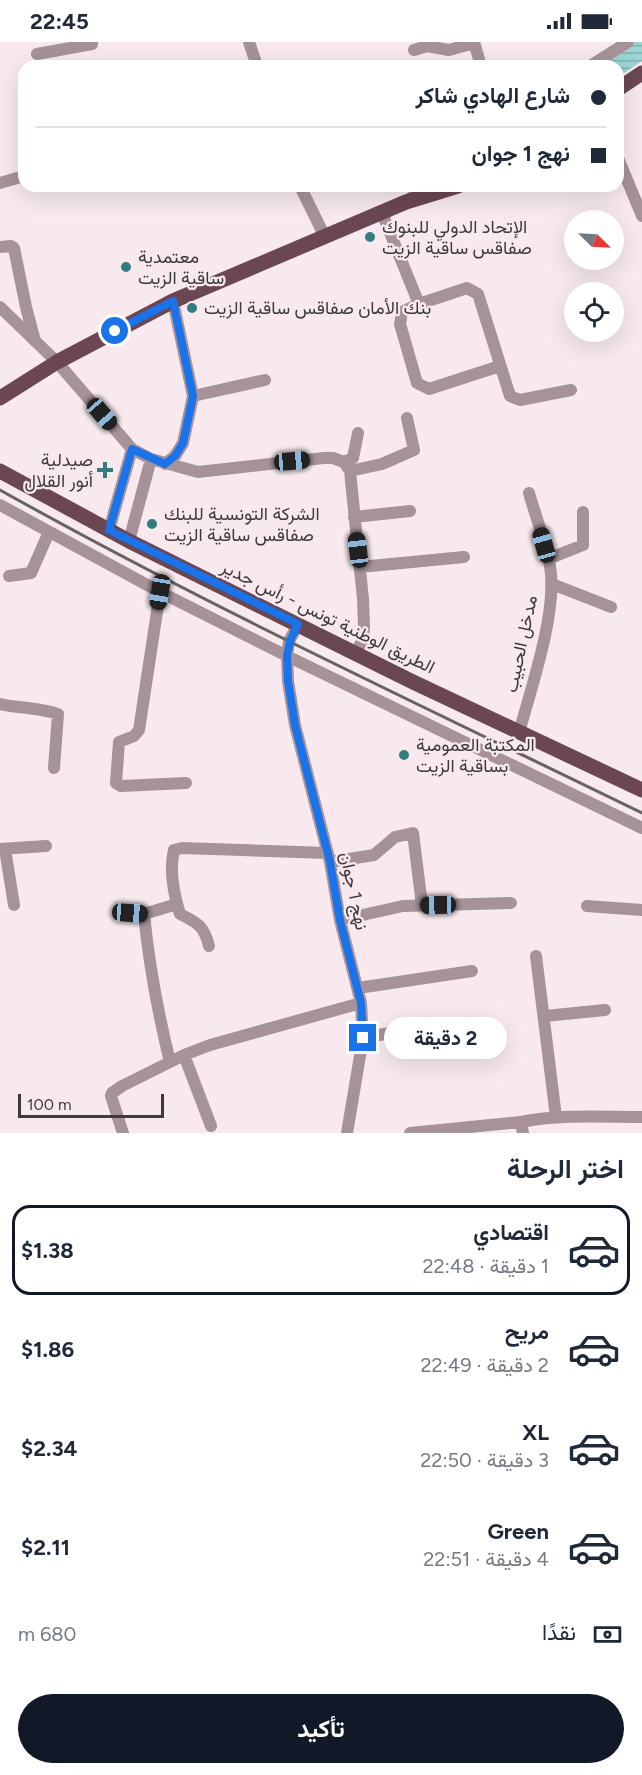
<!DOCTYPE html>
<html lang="ar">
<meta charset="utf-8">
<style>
:root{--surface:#fff;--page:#f2f2f3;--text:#1f2937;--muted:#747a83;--line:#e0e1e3;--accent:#111827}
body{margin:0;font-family:Figtree,Vazirmatn,sans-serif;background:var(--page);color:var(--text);direction:rtl;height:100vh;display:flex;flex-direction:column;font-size:22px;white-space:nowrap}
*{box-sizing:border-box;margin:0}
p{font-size:20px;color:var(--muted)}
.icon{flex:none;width:33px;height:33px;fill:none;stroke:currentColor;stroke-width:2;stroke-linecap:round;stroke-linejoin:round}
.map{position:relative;height:1091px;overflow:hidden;direction:ltr}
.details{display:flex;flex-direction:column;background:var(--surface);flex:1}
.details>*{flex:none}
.hud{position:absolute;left:18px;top:18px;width:606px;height:132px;border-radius:18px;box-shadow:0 6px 24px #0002;direction:rtl;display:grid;align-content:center;height:132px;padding:0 18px;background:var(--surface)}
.needle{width:39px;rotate:114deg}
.buttons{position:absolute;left:564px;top:168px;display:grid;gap:12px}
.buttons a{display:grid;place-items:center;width:60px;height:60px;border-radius:50%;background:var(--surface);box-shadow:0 6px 24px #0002;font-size:30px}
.scale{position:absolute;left:18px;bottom:15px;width:146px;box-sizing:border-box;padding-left:6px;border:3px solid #3f3a3b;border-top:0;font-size:16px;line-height:21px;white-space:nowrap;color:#3f3a3b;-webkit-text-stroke:4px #f7e9ed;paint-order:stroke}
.end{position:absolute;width:27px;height:27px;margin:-14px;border:8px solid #1a73e8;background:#fff;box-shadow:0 0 0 3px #fff}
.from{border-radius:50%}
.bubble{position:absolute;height:42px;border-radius:21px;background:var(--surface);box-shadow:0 6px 24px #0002;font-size:20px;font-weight:700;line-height:42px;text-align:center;direction:rtl}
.car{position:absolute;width:18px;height:36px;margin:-18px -9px;border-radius:8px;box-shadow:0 0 4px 2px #0007;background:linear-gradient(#222 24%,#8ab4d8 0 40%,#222 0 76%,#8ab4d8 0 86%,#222 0)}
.hud b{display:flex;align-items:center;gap:21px;height:57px;font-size:22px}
.hud b+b{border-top:2px solid var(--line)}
.hud i{width:15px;height:15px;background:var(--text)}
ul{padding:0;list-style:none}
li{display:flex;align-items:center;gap:18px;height:90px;margin:0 12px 9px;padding:0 6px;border:3px solid transparent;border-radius:18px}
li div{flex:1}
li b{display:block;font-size:22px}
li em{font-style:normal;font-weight:700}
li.selected{border-color:var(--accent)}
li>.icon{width:54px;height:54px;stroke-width:1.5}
h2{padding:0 18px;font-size:27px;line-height:72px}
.pay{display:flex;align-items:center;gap:15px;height:66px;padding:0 18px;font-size:22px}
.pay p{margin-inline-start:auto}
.primary-button{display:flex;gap:12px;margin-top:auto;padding:12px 18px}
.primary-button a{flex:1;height:69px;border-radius:36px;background:var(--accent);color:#fff;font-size:24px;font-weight:700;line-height:69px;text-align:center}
.status{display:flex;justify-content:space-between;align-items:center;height:42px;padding:0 30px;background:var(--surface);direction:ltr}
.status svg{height:16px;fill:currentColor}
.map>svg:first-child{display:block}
</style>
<div class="status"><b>22:45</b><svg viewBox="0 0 49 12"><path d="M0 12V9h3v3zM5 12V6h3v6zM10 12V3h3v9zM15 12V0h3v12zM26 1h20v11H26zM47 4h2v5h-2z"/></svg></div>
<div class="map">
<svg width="642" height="1091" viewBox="0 0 642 1091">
<defs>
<pattern id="water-rules" width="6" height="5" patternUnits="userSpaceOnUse" patternTransform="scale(1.5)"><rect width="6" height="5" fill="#9cd4d4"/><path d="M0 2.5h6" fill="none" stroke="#81adad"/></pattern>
</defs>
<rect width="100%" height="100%" fill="#f7e9ed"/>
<path fill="url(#water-rules)" d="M 635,0 L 642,0 L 642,19 L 618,35 L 618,24 L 599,24 Z"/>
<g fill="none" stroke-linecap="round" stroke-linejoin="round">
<path stroke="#a69298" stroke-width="12" d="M 249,0 L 257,24
M 474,0 L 481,24
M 414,8 L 427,4 L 449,8 L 474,1
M 37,12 L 92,2 L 92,0
M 590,24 L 628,0
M 618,116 L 642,174
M 0,141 L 24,134
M 300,144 L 325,195
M 407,160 L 423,144
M 382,171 L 419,262
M 0,205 L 11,204 L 14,206 L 26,265 L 35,299
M 0,265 L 57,320 L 132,407 L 151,417 L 198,430 L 324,416 L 333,416 L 344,420 L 350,429 L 363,557 L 364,584 L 363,598 L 355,611
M 500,324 L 429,347 L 417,341 L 400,282 L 402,270 L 419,262 L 467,246 L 478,252 L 510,354 L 520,358 L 571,348
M 193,354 L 265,338
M 344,420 L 353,416 L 358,391
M 165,422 L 175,414 L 183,401 L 193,354 L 173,259
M 350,429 L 382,422 L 414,408 L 407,376
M 0,463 L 160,550 L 287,614 L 642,786
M 354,475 L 410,469
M 109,488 L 132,407
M 129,499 L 151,417
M 548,517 L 583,503 L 583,470
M 360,525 L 464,515
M 9,534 L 31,531 L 49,490
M 552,542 L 611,565
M 160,550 L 139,688 L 134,694 L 119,700 L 116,741 L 121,744 L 186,741
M 298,583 L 289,599 L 287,614 L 288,639 L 295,683 L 330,820 L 340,878 L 361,961 L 363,996 L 347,1091
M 0,662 C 18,666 42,666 58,672 L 54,726
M 519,691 C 531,646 555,577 551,532 C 549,508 536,476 529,451
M 0,807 L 46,804
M 5,807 L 14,863
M 330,820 L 374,813 L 395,795 L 413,791 L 422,863
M 587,864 L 642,868
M 130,871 L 144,872 L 177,862
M 144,872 C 149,923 158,971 170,1020
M 340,878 L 403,864 L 511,861
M 209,904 C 204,884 198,881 180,872 C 174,853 169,828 174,808 L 182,806 L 327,811
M 536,914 L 556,1075
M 358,946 L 472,929
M 545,974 L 605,968
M 363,996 L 432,983
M 184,1013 L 211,1084
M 123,1091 L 111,1054 L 112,1051 L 122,1044 L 184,1013 L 210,1003 L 361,961
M 410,1091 L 521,1080
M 523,1091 L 521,1080 C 561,1072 602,1075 642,1075"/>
<path stroke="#6a4753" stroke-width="15" d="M 618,47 L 642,31
M 0,356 L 57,320 L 173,259 L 406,160 L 458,144
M 0,429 L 129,499 L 413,640 L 642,748"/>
<path stroke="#696263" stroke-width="3" d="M 0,448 C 209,565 427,666 642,771"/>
</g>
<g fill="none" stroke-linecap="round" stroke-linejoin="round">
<path stroke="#1a73e8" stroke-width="8" d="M 115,289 L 173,259 L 193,354 L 183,401 L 175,414 L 165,422 L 132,407 L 109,488 L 298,582 L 290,599 L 287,614 L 288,639 L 295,683 L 330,820 L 340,878 L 361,961 L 363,996"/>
</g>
<g fill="#347d7e" stroke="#f7e9ed" stroke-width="2">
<circle cx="370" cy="195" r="6"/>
<circle cx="126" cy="225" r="6"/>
<circle cx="192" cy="266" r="6"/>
<path d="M102 419h6v6h6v6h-6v6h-6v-6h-6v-6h6z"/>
<circle cx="152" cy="482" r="6"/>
<circle cx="404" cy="713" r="6"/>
</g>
<g text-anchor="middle" stroke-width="4.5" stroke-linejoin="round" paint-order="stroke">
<g font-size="18" fill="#3f3a3b" stroke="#f7e9ed" text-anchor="start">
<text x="382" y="191">الإتحاد الدولي للبنوك<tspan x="382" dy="21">صفاقس ساقية الزيت</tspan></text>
<text x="138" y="221">معتمدية<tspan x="138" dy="21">ساقية الزيت</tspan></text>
<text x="204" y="272">بنك الأمان صفاقس ساقية الزيت</text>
<text x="93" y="424" text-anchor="end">صيدلية<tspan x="93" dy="21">أنور القلال</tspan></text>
<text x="164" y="478">الشركة التونسية للبنك<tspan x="164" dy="21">صفاقس ساقية الزيت</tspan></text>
<text x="416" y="709">المكتبة العمومية<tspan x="416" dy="21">بساقية الزيت</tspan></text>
</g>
<g font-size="18" fill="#3f3a3b" stroke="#f7e9ed">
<text transform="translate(328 575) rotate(26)" y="6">الطريق الوطنية تونس - رأس جدير</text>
<text transform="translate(521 602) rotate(-78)" y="6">مدخل الحبيب</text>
<text transform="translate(354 849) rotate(78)" y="6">نهج 1 جوان</text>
</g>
</g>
</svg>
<div class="buttons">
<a><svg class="needle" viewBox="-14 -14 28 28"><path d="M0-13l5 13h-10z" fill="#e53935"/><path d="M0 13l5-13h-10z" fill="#747a83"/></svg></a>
<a><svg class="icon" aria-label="locate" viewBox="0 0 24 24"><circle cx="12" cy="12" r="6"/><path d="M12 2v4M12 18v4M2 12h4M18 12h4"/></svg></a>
</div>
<div class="scale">100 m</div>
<i class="end from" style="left:115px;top:289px"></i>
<i class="end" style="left:363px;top:996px"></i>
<div class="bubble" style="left:384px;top:975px;width:123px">2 دقيقة</div>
<i class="car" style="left:102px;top:372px;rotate:139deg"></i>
<i class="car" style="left:292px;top:419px;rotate:85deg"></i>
<i class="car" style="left:544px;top:503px;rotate:344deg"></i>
<i class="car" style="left:358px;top:508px;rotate:353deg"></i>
<i class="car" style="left:160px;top:550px;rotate:189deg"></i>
<i class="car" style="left:438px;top:863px;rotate:269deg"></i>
<i class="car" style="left:130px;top:871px;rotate:94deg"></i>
<div class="hud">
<b><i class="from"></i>شارع الهادي شاكر</b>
<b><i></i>نهج 1 جوان</b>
</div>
</div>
<section class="details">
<h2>اختر الرحلة</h2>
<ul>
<li class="selected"><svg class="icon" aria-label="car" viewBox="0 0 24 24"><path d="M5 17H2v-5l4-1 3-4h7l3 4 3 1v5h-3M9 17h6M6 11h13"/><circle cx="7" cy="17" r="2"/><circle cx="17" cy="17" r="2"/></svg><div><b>اقتصادي</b><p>1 دقيقة · 22:48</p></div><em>$1.38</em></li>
<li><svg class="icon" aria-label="car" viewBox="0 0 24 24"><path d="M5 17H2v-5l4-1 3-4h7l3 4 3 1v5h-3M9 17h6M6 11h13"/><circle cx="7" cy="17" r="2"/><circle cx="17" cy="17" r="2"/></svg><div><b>مريح</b><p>2 دقيقة · 22:49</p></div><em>$1.86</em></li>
<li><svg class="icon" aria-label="car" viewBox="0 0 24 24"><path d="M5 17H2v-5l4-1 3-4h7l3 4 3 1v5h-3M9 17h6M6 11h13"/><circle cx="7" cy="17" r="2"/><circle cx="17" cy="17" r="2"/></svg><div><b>XL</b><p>3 دقيقة · 22:50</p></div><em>$2.34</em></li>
<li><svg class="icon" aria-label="car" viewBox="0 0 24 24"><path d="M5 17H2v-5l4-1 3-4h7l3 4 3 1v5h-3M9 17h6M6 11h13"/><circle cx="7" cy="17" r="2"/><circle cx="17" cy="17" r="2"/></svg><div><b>Green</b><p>4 دقيقة · 22:51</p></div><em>$2.11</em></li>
</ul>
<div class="pay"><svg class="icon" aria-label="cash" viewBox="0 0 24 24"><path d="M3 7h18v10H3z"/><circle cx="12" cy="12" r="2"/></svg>نقدًا<p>680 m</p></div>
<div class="primary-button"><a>تأكيد</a></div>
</section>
